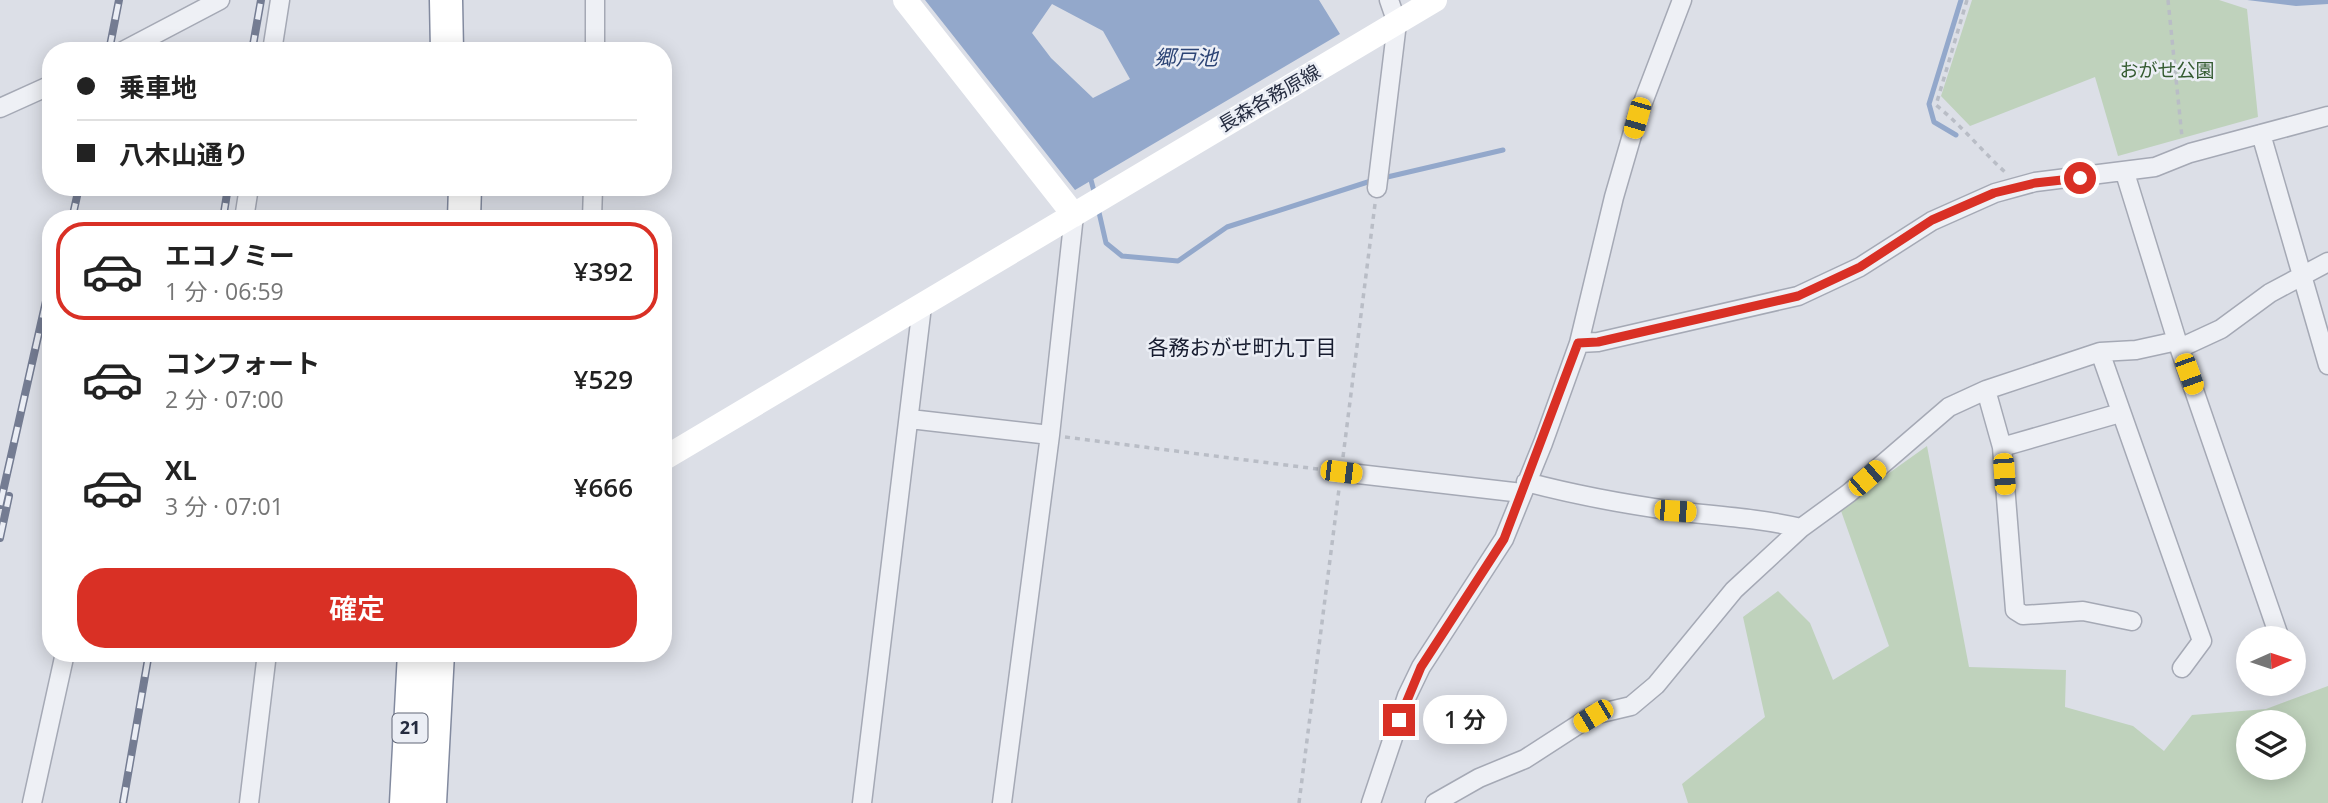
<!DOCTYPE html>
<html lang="ja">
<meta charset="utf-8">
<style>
:root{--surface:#fff;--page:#f2f2f2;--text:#222;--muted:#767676;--line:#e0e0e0;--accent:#d93025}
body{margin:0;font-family:"Open Sans","Noto Sans JP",sans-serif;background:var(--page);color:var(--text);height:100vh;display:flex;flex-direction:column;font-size:26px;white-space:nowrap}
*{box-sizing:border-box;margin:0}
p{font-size:23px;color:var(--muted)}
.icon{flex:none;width:38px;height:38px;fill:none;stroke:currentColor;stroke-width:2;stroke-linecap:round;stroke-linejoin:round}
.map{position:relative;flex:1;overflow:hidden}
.panel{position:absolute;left:42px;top:210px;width:630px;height:452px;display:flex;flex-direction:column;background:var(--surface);border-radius:28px;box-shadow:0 4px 18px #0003}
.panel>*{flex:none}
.top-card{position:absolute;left:42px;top:42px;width:630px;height:154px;border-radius:28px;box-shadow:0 4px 18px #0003;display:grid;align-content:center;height:154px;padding:0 35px;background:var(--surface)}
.needle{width:46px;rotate:87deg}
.tools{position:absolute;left:2236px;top:626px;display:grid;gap:14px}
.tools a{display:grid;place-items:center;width:70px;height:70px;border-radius:50%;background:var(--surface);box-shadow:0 4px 18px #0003;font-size:35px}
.end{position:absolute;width:32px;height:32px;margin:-16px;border:9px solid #d93025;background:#fff;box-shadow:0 0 0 4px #fff}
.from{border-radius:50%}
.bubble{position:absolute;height:49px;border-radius:24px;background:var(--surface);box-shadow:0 4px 18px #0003;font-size:23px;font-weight:600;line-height:49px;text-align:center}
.car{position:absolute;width:21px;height:42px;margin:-21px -10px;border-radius:9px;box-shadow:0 0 5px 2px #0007;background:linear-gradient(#f5c518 24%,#345 0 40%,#f5c518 0 76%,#345 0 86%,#f5c518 0)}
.top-card b{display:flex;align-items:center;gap:24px;height:66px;font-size:26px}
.top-card b+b{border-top:2px solid var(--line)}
.top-card i{width:18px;height:18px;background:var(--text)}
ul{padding:12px 0 0;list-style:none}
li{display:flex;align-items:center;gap:21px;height:98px;margin:0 14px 10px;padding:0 21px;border:4px solid transparent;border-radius:28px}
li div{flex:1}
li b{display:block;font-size:26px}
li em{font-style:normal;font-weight:600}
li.active{border-color:var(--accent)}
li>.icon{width:63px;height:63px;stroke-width:1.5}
.button{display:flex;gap:14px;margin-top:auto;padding:14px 35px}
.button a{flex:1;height:80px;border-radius:28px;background:var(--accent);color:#fff;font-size:28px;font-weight:600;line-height:80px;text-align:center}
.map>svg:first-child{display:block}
</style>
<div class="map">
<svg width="2328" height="803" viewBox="0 0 2328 803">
<rect width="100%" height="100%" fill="#dcdfe7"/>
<path fill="#bfd2bc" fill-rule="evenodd" d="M 1972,0 L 2219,0 L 2247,9 L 2258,117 L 2118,156 L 2095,77 L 1970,126 L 1941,96 Z
M 1927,446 L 1969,667 L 2066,670 L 2065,707 L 2133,726 L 2164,751 L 2192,715 L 2266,709 L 2328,686 L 2328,803 L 1688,803 L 1682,784 L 1765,717 L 1743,617 L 1778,591 L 1810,623 L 1833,680 L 1889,646 L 1840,508 ZM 2249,723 L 2294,723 L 2294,768 L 2249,768 Z"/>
<path fill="#93a8cb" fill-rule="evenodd" d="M 925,0 L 1319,0 L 1340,34 L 1075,190 ZM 1052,4 L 1103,31 L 1130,79 L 1093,98 L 1051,58 L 1032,33 Z
M 2247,0 L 2328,0 L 2328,4 L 2296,6 Z"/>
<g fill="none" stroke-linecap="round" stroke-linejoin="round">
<path stroke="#93a8cb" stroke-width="5" d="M 1956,135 L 1934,122 L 1929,104 L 1961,0
M 1383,178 L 1503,150
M 1091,180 L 1095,195
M 258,187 L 329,191
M 1098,208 L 1106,243 L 1122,256 L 1178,261 L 1227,227 L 1374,180"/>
<defs>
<path id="street" d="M 123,51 L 220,0
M 272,51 L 280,0
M 595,51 L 595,0
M 0,108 L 51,85
M 2261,134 L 2328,365
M 2125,173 L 2177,341 L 2280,639
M 1377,188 L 1397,23 L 1389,0
M 244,219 L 249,187
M 592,219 L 593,187
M 1579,343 L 1598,342 L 1798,296 L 1860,267 L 1932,221 L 1995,193 L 2035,182 L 2155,167 L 2190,153 L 2328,116
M 2180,348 L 2221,329 L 2270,293 L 2328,262
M 2100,352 L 2202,641 L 2182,668
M 1986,390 L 2002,447 L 2015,610 L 2023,615 L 2083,611 L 2132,621
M 910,419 L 1050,435
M 2002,447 L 2120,413
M 1341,472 L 1522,493
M 1526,482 C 1575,495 1624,504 1674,511 C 1717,516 1758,518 1801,528
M 32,803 L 65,653
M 249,803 L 267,653
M 862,803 L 922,306
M 1002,803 L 1050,435 L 1074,215
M 1371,803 L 1407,696 L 1421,667 L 1504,539 L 1543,443 L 1579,343 L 1614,197 L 1637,118 L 1682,0
M 1435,803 L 1479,778 L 1525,759 L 1593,715 L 1631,706 L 1656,685 L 1734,590 L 1801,528 L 1849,493 L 1949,407 L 1986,390 L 2100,352 L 2136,350 L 2177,341"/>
<path id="highway" d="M 446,0 L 447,51
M 464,219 L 465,187
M 406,803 L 414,653
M 430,803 L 438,653"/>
</defs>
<use href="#street" stroke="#a5a9b5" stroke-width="21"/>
<use href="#highway" stroke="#828a9f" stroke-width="35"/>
<path stroke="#b9bdc6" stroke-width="3.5" stroke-dasharray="5 5" stroke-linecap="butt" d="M 1967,0 L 1936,105 C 1962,126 1982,151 2006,173
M 2168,0 L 2182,137
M 1065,437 L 1325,470
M 1343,457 L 1375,204
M 1299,803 L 1339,489"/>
<use href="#street" stroke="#eef0f5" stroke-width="18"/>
<path stroke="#fff" stroke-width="24" d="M 905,0 L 1074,215
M 663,459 L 1435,0"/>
<use href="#highway" stroke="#fff" stroke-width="32"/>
<defs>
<path id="rail" d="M 109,51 L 119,0
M 252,51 L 261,0
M 72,219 L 79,187
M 223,219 L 228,187
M 0,505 L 51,279
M 0,538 L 9,496
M 123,803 L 149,653"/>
</defs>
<use href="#rail" stroke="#747c92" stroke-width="8"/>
<use href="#rail" stroke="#ebeef5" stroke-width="5" stroke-dasharray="16" stroke-linecap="butt"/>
</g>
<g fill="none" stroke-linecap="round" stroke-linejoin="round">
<path stroke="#d93025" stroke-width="9" d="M 1399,720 L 1421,667 L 1504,539 L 1578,343 L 1598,342 L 1798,296 L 1860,267 L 1932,220 L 1994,193 L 2035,183 L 2080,178"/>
</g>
<g text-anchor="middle" stroke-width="5" stroke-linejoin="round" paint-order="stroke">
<rect fill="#ebeef5" stroke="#606676" stroke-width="2" x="392.5" y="713.5" width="35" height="29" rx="5"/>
<g font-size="18" font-weight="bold" fill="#242b3f">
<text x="410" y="734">21</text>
</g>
<g font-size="19" fill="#345b31" stroke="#ebeef5">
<text x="2167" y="77">おがせ公園</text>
</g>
<g font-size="19" fill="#242b3f" stroke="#ebeef5">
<text transform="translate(1269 98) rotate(-30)" y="7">長森各務原線</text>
</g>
<g font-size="21" font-style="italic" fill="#2c4475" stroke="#ebeef5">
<text x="1186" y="65">郷戸池</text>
</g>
<g font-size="21" fill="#171c2f" stroke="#ebeef5">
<text x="1242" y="355">各務おがせ町九丁目</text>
</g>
</g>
</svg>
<div class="tools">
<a><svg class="needle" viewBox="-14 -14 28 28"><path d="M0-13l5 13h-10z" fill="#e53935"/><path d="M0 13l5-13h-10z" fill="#767676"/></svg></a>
<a><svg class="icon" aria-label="layers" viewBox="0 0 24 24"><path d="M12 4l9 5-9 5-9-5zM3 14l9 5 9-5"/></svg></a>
</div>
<i class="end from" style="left:2080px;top:178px"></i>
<i class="end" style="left:1399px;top:720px"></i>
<div class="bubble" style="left:1423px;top:695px;width:84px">1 分</div>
<i class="car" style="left:1637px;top:118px;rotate:196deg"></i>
<i class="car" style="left:2189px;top:374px;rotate:160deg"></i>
<i class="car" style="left:1341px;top:472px;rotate:97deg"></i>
<i class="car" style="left:2004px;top:474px;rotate:176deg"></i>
<i class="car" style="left:1867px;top:478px;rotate:49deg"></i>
<i class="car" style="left:1675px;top:511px;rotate:94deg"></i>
<i class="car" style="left:1593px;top:716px;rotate:239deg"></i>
<div class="top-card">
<b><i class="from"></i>乗車地</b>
<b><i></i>八木山通り</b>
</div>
<section class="panel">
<ul>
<li class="active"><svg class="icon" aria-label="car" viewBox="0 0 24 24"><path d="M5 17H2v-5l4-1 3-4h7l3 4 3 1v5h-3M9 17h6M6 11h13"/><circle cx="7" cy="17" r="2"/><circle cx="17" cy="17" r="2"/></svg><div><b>エコノミー</b><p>1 分 · 06:59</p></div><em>¥392</em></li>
<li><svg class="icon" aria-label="car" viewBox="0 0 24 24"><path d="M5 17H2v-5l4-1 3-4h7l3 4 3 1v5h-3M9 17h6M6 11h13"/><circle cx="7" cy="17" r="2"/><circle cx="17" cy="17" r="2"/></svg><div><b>コンフォート</b><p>2 分 · 07:00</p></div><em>¥529</em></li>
<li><svg class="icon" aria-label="car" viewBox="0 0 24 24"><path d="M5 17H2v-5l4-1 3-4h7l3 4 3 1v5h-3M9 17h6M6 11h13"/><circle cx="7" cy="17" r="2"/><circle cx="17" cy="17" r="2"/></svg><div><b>XL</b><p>3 分 · 07:01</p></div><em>¥666</em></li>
</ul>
<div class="button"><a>確定</a></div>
</section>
</div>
